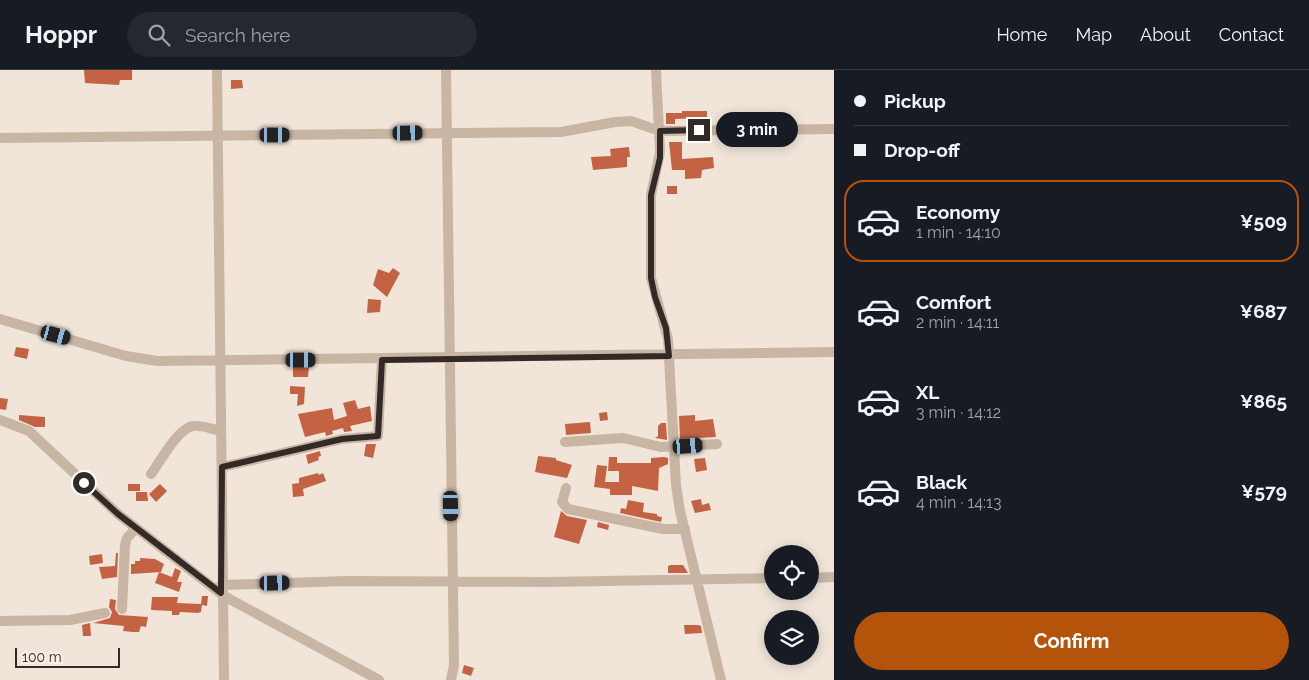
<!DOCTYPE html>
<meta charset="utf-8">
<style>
:root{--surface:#171b24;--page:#242831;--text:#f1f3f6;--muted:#9ea1a6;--line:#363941;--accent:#b45309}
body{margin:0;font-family:Raleway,sans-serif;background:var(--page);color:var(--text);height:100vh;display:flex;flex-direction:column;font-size:19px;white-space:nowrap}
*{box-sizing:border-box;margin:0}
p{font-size:16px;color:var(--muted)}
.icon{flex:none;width:28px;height:28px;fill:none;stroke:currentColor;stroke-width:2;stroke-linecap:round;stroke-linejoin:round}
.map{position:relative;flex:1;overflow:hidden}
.drawer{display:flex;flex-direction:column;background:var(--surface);width:475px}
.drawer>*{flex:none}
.top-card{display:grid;align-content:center;height:110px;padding:0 20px;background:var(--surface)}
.controls{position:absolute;left:764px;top:475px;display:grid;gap:10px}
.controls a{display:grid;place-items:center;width:55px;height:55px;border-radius:50%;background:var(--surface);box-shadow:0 2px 12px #0003;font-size:25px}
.scale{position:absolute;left:15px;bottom:12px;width:105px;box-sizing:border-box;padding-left:5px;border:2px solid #332a26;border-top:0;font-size:14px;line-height:18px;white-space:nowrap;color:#332a26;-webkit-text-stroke:4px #f8efe4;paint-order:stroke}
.end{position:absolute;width:22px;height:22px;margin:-11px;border:6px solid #332a26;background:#fff;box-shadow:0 0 0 2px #fff}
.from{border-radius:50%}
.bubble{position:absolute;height:35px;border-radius:18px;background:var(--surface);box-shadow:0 2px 12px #0003;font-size:16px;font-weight:700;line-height:35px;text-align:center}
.car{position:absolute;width:15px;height:30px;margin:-15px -8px;border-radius:6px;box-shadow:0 0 4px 1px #0007;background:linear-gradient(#222 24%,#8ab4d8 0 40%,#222 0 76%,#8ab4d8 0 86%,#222 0)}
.top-card b{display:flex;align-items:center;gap:18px;height:48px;font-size:19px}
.top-card b+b{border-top:1px solid var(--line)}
.top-card i{width:12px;height:12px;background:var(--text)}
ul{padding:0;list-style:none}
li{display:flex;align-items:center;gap:15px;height:82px;margin:0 10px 8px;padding:0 10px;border:2px solid transparent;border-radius:20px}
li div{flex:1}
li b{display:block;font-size:19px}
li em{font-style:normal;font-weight:700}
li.active{border-color:var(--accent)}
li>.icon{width:45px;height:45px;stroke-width:1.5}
.cta{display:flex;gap:10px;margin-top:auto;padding:10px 20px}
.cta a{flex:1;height:58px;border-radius:30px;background:var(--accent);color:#fff;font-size:20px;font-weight:700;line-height:58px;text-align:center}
header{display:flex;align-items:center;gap:30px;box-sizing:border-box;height:70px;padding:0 25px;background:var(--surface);border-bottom:1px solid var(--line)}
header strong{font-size:24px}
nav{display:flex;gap:28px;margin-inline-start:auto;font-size:18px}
.search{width:350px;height:45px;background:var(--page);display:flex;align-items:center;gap:12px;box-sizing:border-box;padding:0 18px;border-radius:28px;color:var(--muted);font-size:19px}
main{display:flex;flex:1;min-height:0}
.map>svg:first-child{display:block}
</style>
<header>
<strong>Hoppr</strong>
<div class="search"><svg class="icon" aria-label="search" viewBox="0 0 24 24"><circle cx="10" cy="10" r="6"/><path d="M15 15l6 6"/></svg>Search here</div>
<nav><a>Home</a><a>Map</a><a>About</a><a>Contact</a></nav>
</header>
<main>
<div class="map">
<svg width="834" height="610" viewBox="0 0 834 610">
<rect width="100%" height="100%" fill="#f0e5d8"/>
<path fill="#c36343" d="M 84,0 L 132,0 L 132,10 L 120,10 L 119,15 L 85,13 Z
M 231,10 L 242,10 L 243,18 L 231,19 Z
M 682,41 L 707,41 L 707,52 L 702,53 L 701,48 L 675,49 L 675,54 L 666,54 L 666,43 L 682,43 Z
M 669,72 L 682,72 L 682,89 L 713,87 L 714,98 L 702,100 L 701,108 L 685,109 L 685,100 L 672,100 Z
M 629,77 L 630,87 L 627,87 L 627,97 L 593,100 L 591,87 L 611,86 L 610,79 Z
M 667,116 L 677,116 L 677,124 L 667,124 Z
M 393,198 L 400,203 L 387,227 L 373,215 L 378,199 L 389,203 Z
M 368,229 L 381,230 L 380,242 L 367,243 Z
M 16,277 L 29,279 L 27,289 L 14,286 Z
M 293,296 L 309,296 L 308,307 L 293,307 Z
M 290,316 L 305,317 L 304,334 L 297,336 L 298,324 L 290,324 Z
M 0,328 L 8,329 L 6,340 L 0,339 Z
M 355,330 L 358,339 L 370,336 L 372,351 L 350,356 L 352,361 L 344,362 L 343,358 L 332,361 L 333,364 L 326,366 L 325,362 L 305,367 L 298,344 L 332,338 L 334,350 L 347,346 L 343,333 Z
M 607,342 L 608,350 L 600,351 L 599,343 Z
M 19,345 L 45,347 L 45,357 L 35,357 L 19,350 Z
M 695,345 L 695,351 L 713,349 L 716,367 L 680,369 L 679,346 Z
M 590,352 L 591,363 L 566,365 L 565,354 Z
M 661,353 L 666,353 L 667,370 L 655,368 L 658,366 L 658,356 Z
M 366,374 L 376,374 L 373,388 L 364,386 Z
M 320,381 L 321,386 L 318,387 L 319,390 L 308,394 L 306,385 Z
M 538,386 L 556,388 L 556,390 L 572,395 L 567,408 L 535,402 Z
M 609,387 L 617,387 L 617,393 L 651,393 L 651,388 L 664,387 L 668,388 L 668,394 L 659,398 L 658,421 L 632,416 L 632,425 L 610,425 L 610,419 L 594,417 L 597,395 L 607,396 L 605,412 L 619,412 L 619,401 L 608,401 Z
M 705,388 L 707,400 L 696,402 L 694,389 Z
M 318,403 L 319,405 L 323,403 L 326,411 L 303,419 L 304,426 L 293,427 L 292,414 L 299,413 L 299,408 Z
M 128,414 L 140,414 L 140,421 L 128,421 Z
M 160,414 L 167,421 L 156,432 L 149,424 Z
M 136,422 L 147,422 L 148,431 L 136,431 Z
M 701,429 L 702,435 L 709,433 L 711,440 L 695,443 L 691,431 Z
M 628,430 L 644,433 L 643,442 L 657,444 L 657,446 L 662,447 L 661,452 L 620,443 L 621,438 L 626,439 Z
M 561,441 L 567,446 L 587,450 L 579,474 L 554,467 Z
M 598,452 L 609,455 L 608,460 L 597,457 Z
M 116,483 L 118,483 L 117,507 L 102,509 L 99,497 L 115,496 Z
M 102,484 L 103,493 L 90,495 L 89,486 Z
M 140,488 L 155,489 L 164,494 L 161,502 L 131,504 L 131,494 L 135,494 L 135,491 L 140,491 Z
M 671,495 L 683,495 L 688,503 L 668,503 L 668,496 Z
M 175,498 L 181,501 L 177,512 L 182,512 L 179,522 L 155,513 L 159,502 L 172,507 Z
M 202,526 L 208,526 L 207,536 L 202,535 L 201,542 L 198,543 L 180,542 L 179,545 L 172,545 L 172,541 L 151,540 L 152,527 L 178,527 L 177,533 L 201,534 Z
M 110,529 L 116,530 L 115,539 L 119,545 L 148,547 L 146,557 L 141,556 L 139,562 L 133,562 L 123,561 L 124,556 L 93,553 L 110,548 L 112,542 L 109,537 Z
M 90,553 L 91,566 L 83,566 L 82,555 Z
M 684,555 L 698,555 L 701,556 L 702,563 L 685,564 Z
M 464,595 L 474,598 L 471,606 L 462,603 Z"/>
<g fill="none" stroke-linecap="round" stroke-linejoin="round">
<path stroke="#c8b5a4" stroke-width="10" d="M 217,0 L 224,610
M 446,0 L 454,595 L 451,610
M 656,0 L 660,82 L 651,125 L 651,208 L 668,269 L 676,415 L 680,441 L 721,610
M 0,68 L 561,62 L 615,52 L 631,51 L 660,61 L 834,59
M 0,249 L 126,286 L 157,291 L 834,282
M 0,350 L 29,361 L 118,444 L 224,526 L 379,610
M 565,372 L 623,368 L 661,377 L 717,374
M 222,397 L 342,369 L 378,366 L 382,290
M 151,404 C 160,392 178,358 193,356 C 202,355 212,359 221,361
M 566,418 L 562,432 L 568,439 L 663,459 L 685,459
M 810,508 L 834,507
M 221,515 L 347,511 L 547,512 L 772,508
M 122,539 L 125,475 L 127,468 L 136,458
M 0,551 L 70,550 L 105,543"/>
</g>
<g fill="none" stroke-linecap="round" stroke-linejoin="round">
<path stroke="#332a26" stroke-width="6" d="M 84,413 L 118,444 L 221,523 L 222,397 L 342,369 L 378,366 L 382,290 L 669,286 L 666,258 L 655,227 L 651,208 L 651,125 L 660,88 L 660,61 L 699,60"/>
</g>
</svg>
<div class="controls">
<a><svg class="icon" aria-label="locate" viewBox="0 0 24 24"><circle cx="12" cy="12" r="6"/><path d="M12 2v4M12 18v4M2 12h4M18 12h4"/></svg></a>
<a><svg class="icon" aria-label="layers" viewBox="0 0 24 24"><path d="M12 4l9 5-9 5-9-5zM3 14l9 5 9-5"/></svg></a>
</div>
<div class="scale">100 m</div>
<i class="end from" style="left:84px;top:413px"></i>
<i class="end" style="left:699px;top:60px"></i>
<div class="bubble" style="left:716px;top:42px;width:82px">3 min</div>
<i class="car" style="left:408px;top:63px;rotate:89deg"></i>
<i class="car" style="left:275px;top:65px;rotate:90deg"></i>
<i class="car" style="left:56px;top:265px;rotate:105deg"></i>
<i class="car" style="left:301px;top:290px;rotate:90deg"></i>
<i class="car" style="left:688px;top:376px;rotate:86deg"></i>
<i class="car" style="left:451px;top:436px;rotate:179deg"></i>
<i class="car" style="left:275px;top:513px;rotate:89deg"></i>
</div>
<section class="drawer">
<div class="top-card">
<b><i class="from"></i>Pickup</b>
<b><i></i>Drop-off</b>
</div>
<ul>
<li class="active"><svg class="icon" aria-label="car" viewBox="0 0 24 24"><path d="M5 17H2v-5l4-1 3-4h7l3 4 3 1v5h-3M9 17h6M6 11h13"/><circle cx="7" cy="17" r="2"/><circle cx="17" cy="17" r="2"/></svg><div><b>Economy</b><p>1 min · 14:10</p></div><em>¥509</em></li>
<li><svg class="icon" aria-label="car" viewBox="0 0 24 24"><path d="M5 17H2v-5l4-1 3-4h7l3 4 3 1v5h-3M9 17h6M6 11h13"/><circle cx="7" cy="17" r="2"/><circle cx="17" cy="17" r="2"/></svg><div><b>Comfort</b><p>2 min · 14:11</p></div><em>¥687</em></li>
<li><svg class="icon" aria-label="car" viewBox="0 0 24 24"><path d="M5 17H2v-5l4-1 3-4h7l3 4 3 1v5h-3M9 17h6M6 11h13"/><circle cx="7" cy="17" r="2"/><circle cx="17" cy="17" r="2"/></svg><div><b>XL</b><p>3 min · 14:12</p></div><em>¥865</em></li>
<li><svg class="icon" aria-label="car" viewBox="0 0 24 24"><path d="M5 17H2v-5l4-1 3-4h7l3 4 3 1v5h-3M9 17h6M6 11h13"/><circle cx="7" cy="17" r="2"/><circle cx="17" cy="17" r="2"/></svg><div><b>Black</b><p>4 min · 14:13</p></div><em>¥579</em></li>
</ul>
<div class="cta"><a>Confirm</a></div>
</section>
</main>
